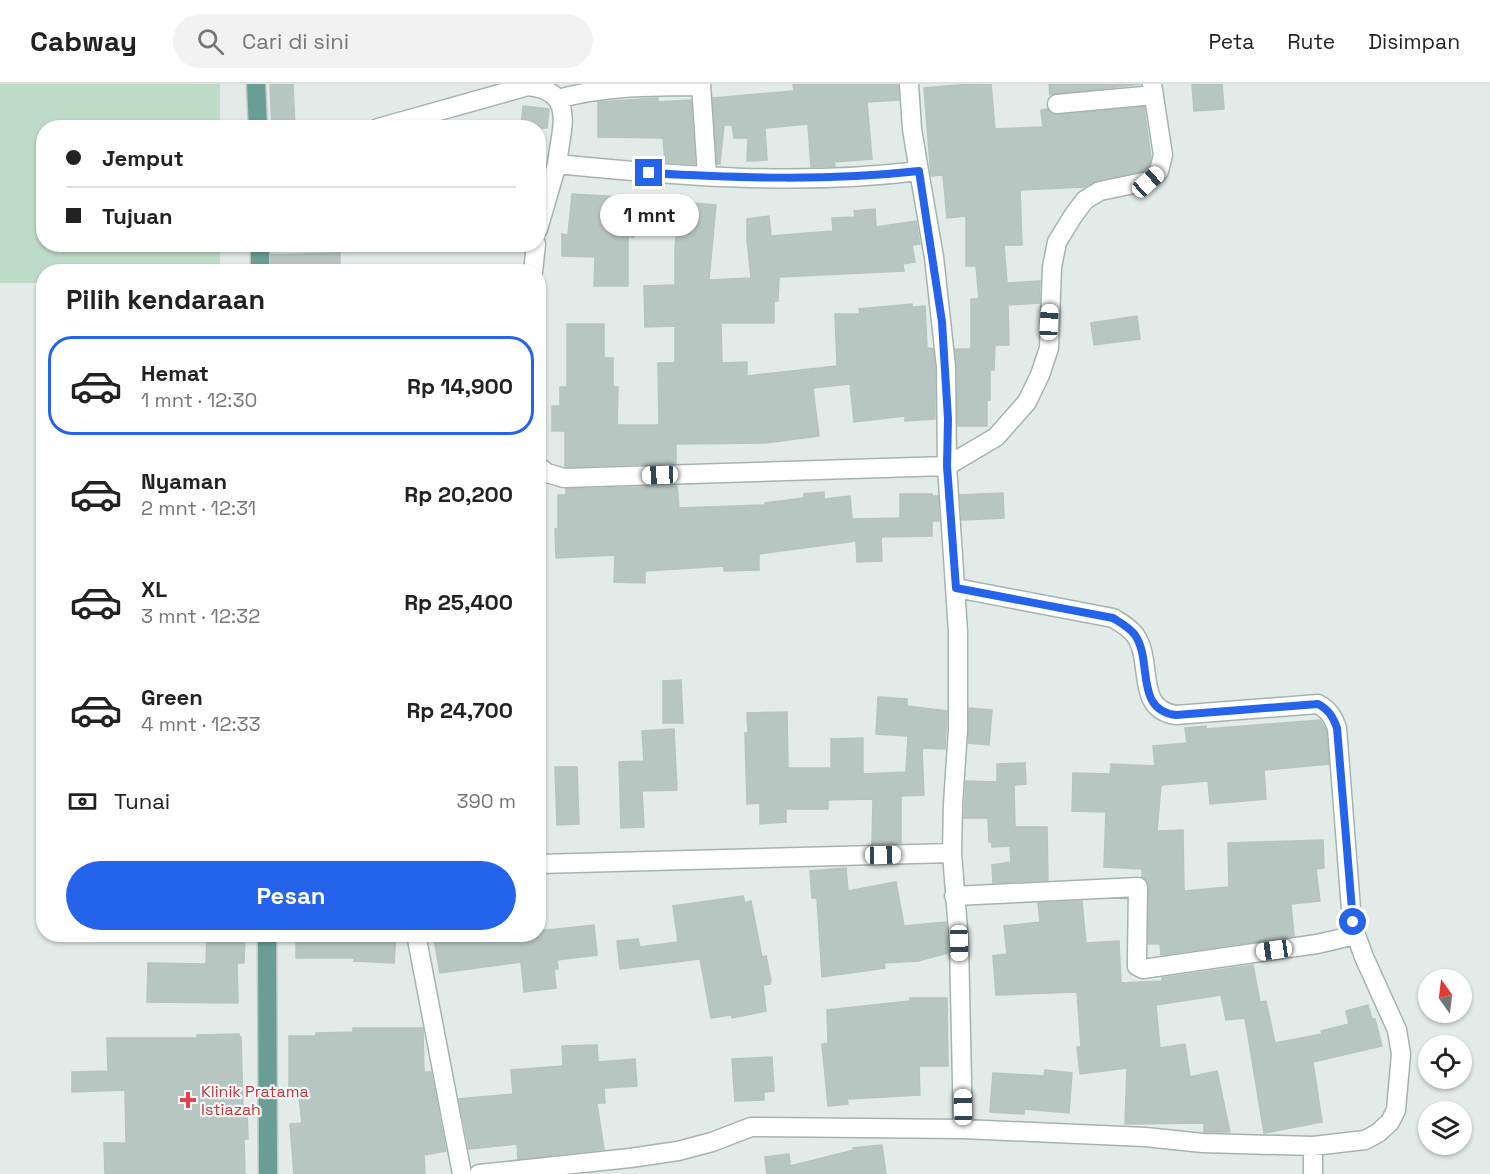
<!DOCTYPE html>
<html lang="id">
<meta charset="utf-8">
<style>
:root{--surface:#fff;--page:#f2f2f2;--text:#222;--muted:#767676;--line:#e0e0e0;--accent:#2563eb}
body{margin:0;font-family:"Space Grotesk",sans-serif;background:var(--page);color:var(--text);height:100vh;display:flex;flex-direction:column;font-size:22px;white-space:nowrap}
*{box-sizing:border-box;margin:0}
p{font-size:20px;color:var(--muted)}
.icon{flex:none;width:33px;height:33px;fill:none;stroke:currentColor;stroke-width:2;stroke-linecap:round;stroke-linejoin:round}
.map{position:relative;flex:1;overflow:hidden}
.drawer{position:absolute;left:36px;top:180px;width:510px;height:678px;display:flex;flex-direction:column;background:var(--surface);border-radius:24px;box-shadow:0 2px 4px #0004}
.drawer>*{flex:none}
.hud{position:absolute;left:36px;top:36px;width:510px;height:132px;border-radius:24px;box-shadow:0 2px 4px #0004;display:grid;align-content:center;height:132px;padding:0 30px;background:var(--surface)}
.needle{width:39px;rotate:346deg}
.controls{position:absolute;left:1418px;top:885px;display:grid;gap:12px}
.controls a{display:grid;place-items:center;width:54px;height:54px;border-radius:50%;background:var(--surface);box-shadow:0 2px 4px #0004;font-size:30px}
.end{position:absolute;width:27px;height:27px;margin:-14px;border:8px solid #2563eb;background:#fff;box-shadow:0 0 0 3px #fff}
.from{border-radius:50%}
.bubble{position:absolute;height:42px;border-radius:21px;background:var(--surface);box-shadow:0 2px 4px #0004;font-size:20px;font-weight:700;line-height:42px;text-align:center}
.car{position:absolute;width:18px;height:36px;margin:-18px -9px;border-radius:8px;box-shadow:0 0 4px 2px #0007;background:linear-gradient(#fff 24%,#345 0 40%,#fff 0 76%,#345 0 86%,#fff 0)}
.hud b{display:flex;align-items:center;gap:21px;height:57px;font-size:22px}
.hud b+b{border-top:2px solid var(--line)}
.hud i{width:15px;height:15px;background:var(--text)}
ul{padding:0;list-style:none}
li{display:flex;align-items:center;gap:18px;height:99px;margin:0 12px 9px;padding:0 18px;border:3px solid transparent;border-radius:24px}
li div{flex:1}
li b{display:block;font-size:22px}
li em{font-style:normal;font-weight:700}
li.current{border-color:var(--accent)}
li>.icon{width:54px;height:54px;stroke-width:1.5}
h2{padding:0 30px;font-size:27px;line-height:72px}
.pay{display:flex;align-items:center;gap:15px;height:66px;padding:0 30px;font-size:22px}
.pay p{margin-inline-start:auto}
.primary-button{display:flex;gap:12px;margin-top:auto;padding:12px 30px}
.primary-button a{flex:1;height:69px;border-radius:36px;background:var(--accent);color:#fff;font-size:24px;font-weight:700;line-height:69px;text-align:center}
header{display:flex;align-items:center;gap:36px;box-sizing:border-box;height:84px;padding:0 30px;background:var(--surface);border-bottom:2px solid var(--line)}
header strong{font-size:28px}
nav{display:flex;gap:33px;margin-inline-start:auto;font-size:21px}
.search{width:420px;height:54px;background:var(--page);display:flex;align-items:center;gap:15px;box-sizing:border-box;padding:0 21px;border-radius:33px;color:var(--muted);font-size:22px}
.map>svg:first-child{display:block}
</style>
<header>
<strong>Cabway</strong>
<div class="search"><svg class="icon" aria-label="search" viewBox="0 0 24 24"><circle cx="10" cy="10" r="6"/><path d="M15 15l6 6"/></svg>Cari di sini</div>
<nav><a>Peta</a><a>Rute</a><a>Disimpan</a></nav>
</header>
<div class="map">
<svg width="1490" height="1090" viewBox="0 0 1490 1090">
<rect width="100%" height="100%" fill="#e2ebe8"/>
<path fill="#bddbc7" d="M 0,0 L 220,0 L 220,43 L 44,44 L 44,160 L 220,161 L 220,187 L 44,188 L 43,199 L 0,199 Z"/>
<path fill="#b8c6c1" stroke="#b5c4bf" stroke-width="1.5" d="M 270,0 L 293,0 L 295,44 L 272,44 Z
M 793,0 L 898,0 L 899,16 L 867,18 L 872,75 L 834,78 L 835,82 L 811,83 L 808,40 L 765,44 L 767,76 L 747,77 L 748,54 L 734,54 L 732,41 L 724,41 L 720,80 L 717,80 L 713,14 L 794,7 Z
M 969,0 L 991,0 L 995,45 L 1043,43 L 1041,26 L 1047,25 L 1052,30 L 1058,31 L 1144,23 L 1151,74 L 1149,81 L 1143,87 L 1098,96 L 1084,103 L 1020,106 L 1022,161 L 1004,161 L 1007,199 L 1040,197 L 1039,219 L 1008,221 L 1009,261 L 995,261 L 994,286 L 990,286 L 990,316 L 987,316 L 987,342 L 958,342 L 955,265 L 971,265 L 971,215 L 979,215 L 976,182 L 966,182 L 966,132 L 947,134 L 943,91 L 931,92 L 924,4 Z
M 1049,0 L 1141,0 L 1050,11 Z
M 1192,0 L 1222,0 L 1224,25 L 1194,27 Z
M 658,14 L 658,18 L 691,16 L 695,80 L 665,78 L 663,54 L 598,53 L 598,18 Z
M 523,22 L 549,25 L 547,44 L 521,44 Z
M 572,110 L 639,114 L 634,153 L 628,153 L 628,202 L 594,202 L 595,173 L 562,172 L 562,150 L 568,151 Z
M 679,118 L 716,121 L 709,196 L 751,194 L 747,155 L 747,135 L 769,132 L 771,152 L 833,147 L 832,134 L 855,133 L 854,127 L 875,125 L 876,143 L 916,137 L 920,160 L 912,161 L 915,178 L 903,180 L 904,187 L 779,193 L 778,217 L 774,217 L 774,239 L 721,239 L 722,279 L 747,278 L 747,292 L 837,282 L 835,230 L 860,230 L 859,225 L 912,220 L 912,223 L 925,222 L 927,264 L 933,265 L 935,284 L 935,335 L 905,337 L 905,332 L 854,338 L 850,300 L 813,304 L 819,352 L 765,359 L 676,360 L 676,379 L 565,383 L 565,347 L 552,347 L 552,322 L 560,322 L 560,303 L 567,303 L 567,240 L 604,240 L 604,274 L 613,274 L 613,303 L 618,303 L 617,341 L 659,341 L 658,279 L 675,279 L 675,242 L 645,243 L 644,202 L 675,201 L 675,166 Z
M 340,169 L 340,188 L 271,188 L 271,171 Z
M 1137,232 L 1140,255 L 1094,261 L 1091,239 Z
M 677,402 L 679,424 L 765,421 L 765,419 L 804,414 L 804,410 L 824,408 L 824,415 L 850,412 L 852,435 L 900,434 L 900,410 L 932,410 L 932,412 L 938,412 L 939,437 L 932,437 L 932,452 L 881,453 L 882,477 L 857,478 L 856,457 L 759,470 L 759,486 L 724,487 L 724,482 L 645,487 L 645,499 L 614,498 L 615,471 L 556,474 L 555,445 L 558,445 L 558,411 L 566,411 L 566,405 Z
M 1003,409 L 1004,434 L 962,436 L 960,411 Z
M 681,596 L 683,639 L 663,639 L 663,597 Z
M 878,613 L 907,615 L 907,622 L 947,627 L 945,665 L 922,664 L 924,711 L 901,712 L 901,759 L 872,760 L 873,715 L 828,716 L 828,725 L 786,725 L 786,738 L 760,740 L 760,719 L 747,720 L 745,649 L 748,649 L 747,629 L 787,628 L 788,684 L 831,684 L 831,655 L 863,654 L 863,690 L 906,688 L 908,652 L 876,650 Z
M 969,624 L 992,626 L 989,661 L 968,659 Z
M 1320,636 L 1326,646 L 1329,680 L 1264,686 L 1266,715 L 1210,720 L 1208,697 L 1161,701 L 1157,747 L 1183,746 L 1184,807 L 1229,803 L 1228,759 L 1323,756 L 1324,784 L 1316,785 L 1320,817 L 1291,820 L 1294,852 L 1161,871 L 1160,860 L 1148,860 L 1149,803 L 1147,797 L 1142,793 L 1142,785 L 1104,783 L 1106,728 L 1072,727 L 1073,689 L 1110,690 L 1111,680 L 1155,682 L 1153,662 L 1187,659 L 1185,644 L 1206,642 L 1206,645 Z
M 674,645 L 677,706 L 642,707 L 644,743 L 621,744 L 619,678 L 644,677 L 642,647 Z
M 1025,679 L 1026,700 L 1014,701 L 1015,743 L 1047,743 L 1048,796 L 993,799 L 992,781 L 1011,778 L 1010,762 L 992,763 L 992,758 L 989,758 L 988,734 L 964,734 L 966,697 L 997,698 L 997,680 Z
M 555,683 L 577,683 L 579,740 L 557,741 Z
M 846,784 L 848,807 L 896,798 L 904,842 L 946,838 L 948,869 L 918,877 L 884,879 L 885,884 L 822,893 L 817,814 L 812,814 L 810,787 Z
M 743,812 L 745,819 L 751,817 L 762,873 L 766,872 L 771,897 L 770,900 L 763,901 L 766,927 L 732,934 L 731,931 L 711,934 L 700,875 L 620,885 L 617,857 L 638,855 L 640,863 L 678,858 L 673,822 Z
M 1082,817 L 1086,859 L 1119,857 L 1121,899 L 1162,897 L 1162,894 L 1253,881 L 1260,918 L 1266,917 L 1275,959 L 1322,950 L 1321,947 L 1349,940 L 1346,927 L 1368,921 L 1372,935 L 1375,935 L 1382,962 L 1313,978 L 1322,1038 L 1264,1049 L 1245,934 L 1226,936 L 1221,911 L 1156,921 L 1160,964 L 1185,960 L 1190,993 L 1217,987 L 1230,1048 L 1204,1048 L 1204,1039 L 1125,1040 L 1127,984 L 1080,990 L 1077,963 L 1081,963 L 1077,908 L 996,911 L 993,872 L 1007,870 L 1004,842 L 1040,838 L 1038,819 Z
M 594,841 L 597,871 L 557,876 L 558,885 L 554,885 L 556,904 L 524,908 L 521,878 L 440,889 L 434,855 L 447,853 L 447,850 L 538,850 L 538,847 Z
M 207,850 L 245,850 L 244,879 L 237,879 L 238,919 L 147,918 L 148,879 L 206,880 Z
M 296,850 L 396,850 L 394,879 L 354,877 L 354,874 L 296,874 Z
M 910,914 L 947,914 L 948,982 L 919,982 L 920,1011 L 847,1015 L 848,1020 L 828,1022 L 822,960 L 828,959 L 827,926 L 910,917 Z
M 353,944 L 423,944 L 424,988 L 431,988 L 446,1067 L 424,1071 L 425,1090 L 294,1090 L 290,1040 L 302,1039 L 298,1004 L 289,1004 L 289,952 L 315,952 L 316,949 L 353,948 Z
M 239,950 L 239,953 L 241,953 L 243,1025 L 247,1025 L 248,1055 L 244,1055 L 245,1090 L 105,1090 L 104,1059 L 126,1059 L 125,1006 L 72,1008 L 72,988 L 108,987 L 107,954 L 197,954 L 197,951 Z
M 597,961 L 598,978 L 635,975 L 637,1002 L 604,1004 L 605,1019 L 597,1019 L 604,1065 L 518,1075 L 517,1060 L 469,1065 L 459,1015 L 513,1010 L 511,986 L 563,982 L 562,962 Z
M 772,973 L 774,1007 L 764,1008 L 764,1016 L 735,1017 L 732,975 Z
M 1045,986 L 1072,989 L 1069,1029 L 1024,1025 L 1024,1030 L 990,1028 L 993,989 L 1044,992 Z
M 882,1061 L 886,1090 L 767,1090 L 765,1073 L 789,1070 L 790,1082 L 854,1066 L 853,1064 Z"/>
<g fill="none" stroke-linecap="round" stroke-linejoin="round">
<defs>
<path id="minor" d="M 701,0 L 707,92
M 558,15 C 605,2 653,2 701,2
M 1057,20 L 1154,11
M 378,44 L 528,2 C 577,7 561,44 557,80 C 677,92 798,102 919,87 L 912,45 L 909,0
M 919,87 L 934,173 L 946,283 L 947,382 L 958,548 L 958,646 L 953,720 L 952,769 L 959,859 L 963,1045 L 1145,1053 L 1203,1059 L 1313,1062 L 1365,1056 L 1378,1049 L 1390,1038 L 1396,1026 L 1401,970 L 1397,946 L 1364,873 L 1356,851 L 1351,825 L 1337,644 C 1333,633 1329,626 1318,620 L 1176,631 C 1134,625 1154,577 1135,551 C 1129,543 1121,539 1113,534 L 956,504
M 538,145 L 557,80
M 533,188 L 536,160
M 538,382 L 547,389 L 564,394 L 947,382 L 996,353 L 1027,318 L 1040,291 L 1049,264 L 1052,183 L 1057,158 L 1073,132 L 1085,116 L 1100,107 L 1148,97 L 1159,87 L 1163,71 L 1152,0
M 538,780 L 952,769
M 954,812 L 1138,803 L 1137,874 L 1137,882 L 1143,885 L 1317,860 L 1356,851
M 416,850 L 462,1090
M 1313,1062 L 1313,1090
M 479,1090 L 630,1074 L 678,1067 L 712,1058 L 751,1043 L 963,1045"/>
<path id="major" d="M 256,0 L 258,44
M 260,160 L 260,188
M 267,850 L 268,1090"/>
</defs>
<use href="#minor" stroke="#a5b3af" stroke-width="21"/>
<use href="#major" stroke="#c2c8c7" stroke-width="21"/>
<use href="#minor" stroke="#fff" stroke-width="18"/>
<use href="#major" stroke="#6a9d93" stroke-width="18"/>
</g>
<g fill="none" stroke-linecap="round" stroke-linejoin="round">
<path stroke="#2563eb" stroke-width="8" d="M 649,89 C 739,94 829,97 919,87 L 942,238 L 948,335 L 947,382 L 956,504 L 1113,534 C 1121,539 1129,543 1135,551 C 1153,577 1134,626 1176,631 L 1318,620 C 1329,626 1333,633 1337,644 L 1353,838"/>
</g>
<path fill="#e0444e" stroke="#f3f8f6" stroke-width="2" d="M185 1007h6v6h6v6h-6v6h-6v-6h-6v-6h6z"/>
<g text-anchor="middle" stroke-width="4.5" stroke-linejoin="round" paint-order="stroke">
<g font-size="16" fill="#be3a42" stroke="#f3f8f6" text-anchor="start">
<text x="201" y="1013">Klinik Pratama<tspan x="201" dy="18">Istiazah</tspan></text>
</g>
</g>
</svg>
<div class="controls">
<a><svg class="needle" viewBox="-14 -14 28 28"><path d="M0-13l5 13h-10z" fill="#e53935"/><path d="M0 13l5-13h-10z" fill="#767676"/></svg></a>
<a><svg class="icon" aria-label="locate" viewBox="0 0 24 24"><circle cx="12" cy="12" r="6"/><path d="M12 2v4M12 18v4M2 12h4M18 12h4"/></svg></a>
<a><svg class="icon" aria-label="layers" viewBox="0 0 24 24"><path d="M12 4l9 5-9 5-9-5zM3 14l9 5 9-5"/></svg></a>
</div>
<i class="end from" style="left:1353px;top:838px"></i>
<i class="end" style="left:649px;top:89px"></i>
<div class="bubble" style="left:600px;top:110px;width:99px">1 mnt</div>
<i class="car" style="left:1148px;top:98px;rotate:48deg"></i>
<i class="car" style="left:1049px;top:238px;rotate:3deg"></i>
<i class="car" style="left:660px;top:391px;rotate:268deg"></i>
<i class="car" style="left:883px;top:771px;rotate:89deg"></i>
<i class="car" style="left:959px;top:859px;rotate:179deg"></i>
<i class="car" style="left:1274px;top:866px;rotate:262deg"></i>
<i class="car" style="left:963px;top:1023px;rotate:359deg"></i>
<div class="hud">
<b><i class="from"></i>Jemput</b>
<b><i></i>Tujuan</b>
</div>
<section class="drawer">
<h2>Pilih kendaraan</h2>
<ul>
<li class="current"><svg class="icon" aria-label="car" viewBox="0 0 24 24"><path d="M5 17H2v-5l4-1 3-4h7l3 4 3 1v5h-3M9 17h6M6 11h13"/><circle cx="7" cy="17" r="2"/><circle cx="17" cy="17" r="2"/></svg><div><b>Hemat</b><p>1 mnt · 12:30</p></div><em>Rp 14,900</em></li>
<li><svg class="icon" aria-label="car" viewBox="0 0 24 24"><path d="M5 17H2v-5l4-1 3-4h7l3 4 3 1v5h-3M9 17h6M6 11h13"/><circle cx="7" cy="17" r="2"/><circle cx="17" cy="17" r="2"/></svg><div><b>Nyaman</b><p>2 mnt · 12:31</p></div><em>Rp 20,200</em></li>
<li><svg class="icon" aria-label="car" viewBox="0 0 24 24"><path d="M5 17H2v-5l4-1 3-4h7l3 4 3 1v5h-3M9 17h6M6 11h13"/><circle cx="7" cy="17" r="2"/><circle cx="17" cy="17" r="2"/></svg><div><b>XL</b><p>3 mnt · 12:32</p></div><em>Rp 25,400</em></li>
<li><svg class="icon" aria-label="car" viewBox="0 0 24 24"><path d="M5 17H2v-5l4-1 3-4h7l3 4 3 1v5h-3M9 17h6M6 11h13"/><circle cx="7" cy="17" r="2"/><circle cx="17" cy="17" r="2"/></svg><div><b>Green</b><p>4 mnt · 12:33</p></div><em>Rp 24,700</em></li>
</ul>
<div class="pay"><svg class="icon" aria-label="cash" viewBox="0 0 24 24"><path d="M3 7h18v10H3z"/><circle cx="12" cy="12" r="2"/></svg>Tunai<p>390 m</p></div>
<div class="primary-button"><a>Pesan</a></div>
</section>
</div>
